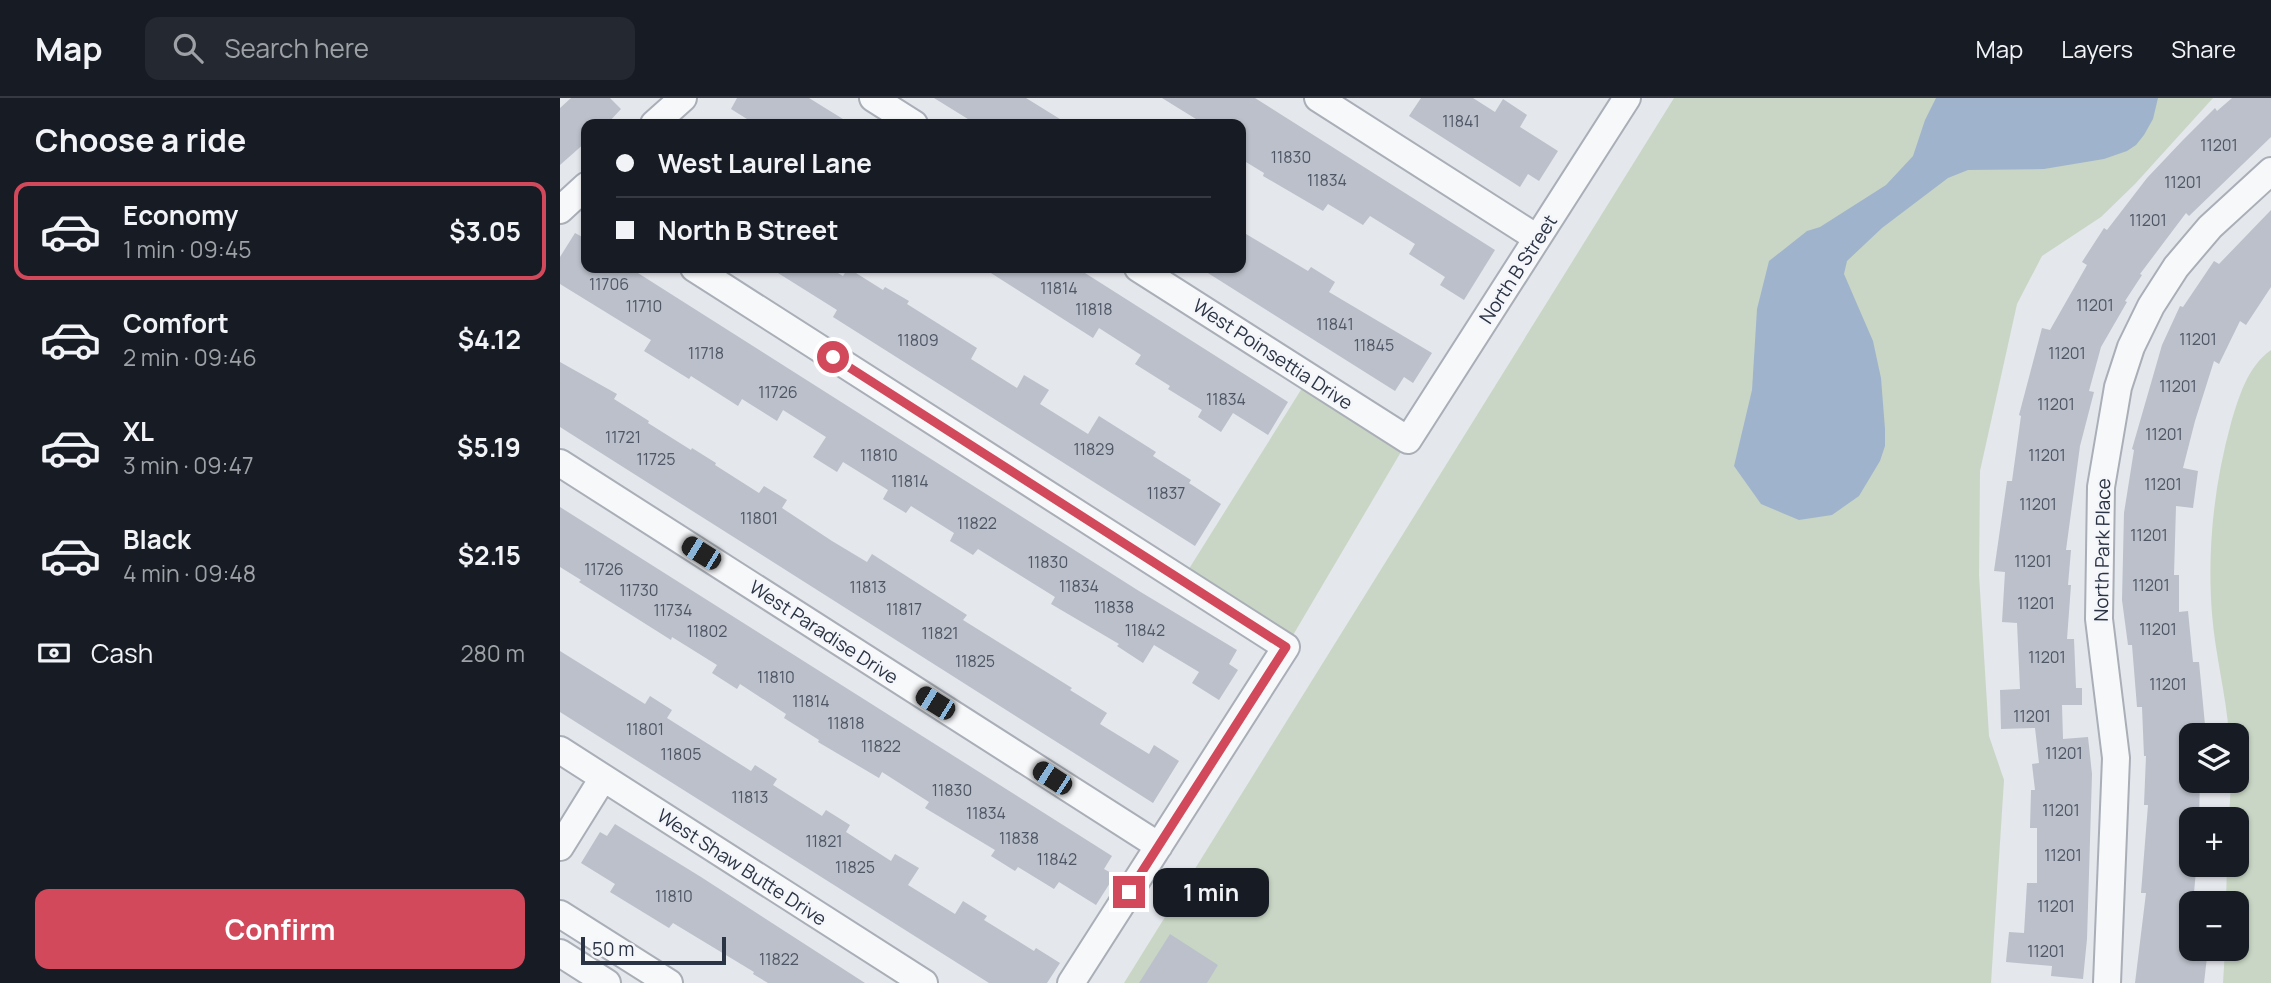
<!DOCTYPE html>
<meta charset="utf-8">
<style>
:root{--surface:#171b24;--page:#242831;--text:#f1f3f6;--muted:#9ea1a6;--line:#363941;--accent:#d1495b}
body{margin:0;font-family:Manrope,sans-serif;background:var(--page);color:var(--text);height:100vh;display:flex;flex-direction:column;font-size:26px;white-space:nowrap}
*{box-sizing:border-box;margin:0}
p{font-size:23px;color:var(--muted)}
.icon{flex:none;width:38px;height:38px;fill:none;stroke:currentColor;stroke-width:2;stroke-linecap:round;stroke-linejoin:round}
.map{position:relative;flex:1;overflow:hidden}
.side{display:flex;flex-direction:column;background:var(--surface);width:560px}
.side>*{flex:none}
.banner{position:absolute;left:21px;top:21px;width:665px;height:154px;border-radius:14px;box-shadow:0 2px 5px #0004;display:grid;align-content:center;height:154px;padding:0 35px;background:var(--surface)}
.controls{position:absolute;left:1619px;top:625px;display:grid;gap:14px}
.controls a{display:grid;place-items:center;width:70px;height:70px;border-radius:14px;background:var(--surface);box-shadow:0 2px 5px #0004;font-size:35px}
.scale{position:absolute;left:21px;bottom:18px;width:145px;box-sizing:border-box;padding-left:7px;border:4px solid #2b3445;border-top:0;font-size:19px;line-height:24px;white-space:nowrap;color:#2b3445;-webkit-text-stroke:5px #f4f6f9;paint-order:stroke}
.end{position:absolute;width:32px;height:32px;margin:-16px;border:9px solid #d1495b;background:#fff;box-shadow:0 0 0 4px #fff}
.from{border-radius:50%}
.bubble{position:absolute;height:49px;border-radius:14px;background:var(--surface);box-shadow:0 2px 5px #0004;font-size:23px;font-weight:700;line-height:49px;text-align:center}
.car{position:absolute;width:21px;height:42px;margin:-21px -10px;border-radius:9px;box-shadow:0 0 5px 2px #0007;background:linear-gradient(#222 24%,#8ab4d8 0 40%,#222 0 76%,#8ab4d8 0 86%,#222 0)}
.banner b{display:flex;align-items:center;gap:24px;height:66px;font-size:26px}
.banner b+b{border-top:2px solid var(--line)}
.banner i{width:18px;height:18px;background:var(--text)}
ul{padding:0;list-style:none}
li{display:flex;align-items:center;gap:21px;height:98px;margin:0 14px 10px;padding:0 21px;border:4px solid transparent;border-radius:14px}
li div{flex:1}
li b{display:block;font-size:26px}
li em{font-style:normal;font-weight:700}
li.active{border-color:var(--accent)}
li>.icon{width:63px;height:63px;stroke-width:1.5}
h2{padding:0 35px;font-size:32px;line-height:84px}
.pay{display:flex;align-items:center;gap:18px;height:77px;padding:0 35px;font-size:26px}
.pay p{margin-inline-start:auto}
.action{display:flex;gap:14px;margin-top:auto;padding:14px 35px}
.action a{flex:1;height:80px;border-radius:14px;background:var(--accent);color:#fff;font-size:28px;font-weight:700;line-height:80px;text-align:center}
header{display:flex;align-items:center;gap:42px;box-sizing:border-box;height:98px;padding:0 35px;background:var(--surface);border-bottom:2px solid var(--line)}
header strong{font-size:33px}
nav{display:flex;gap:38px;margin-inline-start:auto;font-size:24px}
.search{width:490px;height:63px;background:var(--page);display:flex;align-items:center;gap:18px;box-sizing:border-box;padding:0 24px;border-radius:14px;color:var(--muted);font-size:26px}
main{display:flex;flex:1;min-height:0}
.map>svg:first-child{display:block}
</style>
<header>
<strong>Map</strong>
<div class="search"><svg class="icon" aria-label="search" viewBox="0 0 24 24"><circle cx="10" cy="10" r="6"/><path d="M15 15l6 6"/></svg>Search here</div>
<nav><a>Map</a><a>Layers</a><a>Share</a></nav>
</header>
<main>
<section class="side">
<h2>Choose a ride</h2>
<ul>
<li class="active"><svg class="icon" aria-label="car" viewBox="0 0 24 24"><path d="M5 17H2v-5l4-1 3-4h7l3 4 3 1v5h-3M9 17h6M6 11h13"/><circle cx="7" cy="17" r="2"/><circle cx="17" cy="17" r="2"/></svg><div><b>Economy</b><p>1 min · 09:45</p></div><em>$3.05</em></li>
<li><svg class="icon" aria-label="car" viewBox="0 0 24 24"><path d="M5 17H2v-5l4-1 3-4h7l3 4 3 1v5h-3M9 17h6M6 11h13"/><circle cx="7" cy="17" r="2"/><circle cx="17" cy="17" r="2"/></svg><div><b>Comfort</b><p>2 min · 09:46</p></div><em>$4.12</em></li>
<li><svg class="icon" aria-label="car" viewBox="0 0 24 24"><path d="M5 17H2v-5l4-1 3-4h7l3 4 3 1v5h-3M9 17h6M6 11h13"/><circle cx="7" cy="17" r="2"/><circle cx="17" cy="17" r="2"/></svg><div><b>XL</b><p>3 min · 09:47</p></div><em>$5.19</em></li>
<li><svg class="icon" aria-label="car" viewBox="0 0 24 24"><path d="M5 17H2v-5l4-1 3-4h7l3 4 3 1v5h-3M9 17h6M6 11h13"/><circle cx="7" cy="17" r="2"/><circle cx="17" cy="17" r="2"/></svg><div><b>Black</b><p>4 min · 09:48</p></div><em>$2.15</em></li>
</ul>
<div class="pay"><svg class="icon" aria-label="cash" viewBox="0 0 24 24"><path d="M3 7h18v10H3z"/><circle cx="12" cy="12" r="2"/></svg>Cash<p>280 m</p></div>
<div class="action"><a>Confirm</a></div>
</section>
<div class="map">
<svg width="1711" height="885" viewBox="0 0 1711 885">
<rect width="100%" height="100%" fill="#e4e7ec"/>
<path fill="#c9d6c5" d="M 1114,0 L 1653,0 L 1575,86 L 1541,119 L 1482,158 L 1457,206 L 1420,373 L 1419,477 L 1429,638 L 1444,682 L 1431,885 L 564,885 Z
M 1711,252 L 1711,885 L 1663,885 L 1665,851 L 1676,850 L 1676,805 L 1666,805 L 1667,767 L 1676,766 L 1676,721 L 1669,721 L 1671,683 L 1676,682 L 1676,637 L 1669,637 C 1666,596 1655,556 1652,516 C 1647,451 1654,387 1671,325 C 1679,299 1687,269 1711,252 Z
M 749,279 L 848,342 L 726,549 L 622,482 Z"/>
<path fill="#9fb4cc" d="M 1376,0 L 1598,0 L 1593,21 L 1584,37 L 1576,47 L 1567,53 L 1544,61 L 1484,71 L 1408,72 L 1388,80 L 1322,130 L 1287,163 L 1284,176 L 1313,243 L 1321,280 L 1325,331 L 1325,348 L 1320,363 L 1299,398 L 1272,417 L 1239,422 L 1201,406 L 1174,368 L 1192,292 L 1197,211 L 1209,163 L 1247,133 L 1260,129 L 1326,87 L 1353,58 L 1365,22 Z"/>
<path fill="#bbc0ca" d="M 11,0 L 50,0 L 61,11 L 47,26 L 26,26 L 26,44 L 0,67 L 0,10 Z
M 177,0 L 249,0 L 291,26 L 195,26 L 171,11 Z
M 374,0 L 466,0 L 508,26 L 416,26 Z
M 602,0 L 695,0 L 935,152 L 904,202 L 880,187 L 885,179 L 849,156 L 855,146 L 810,118 L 803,127 L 768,106 L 763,113 L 703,78 L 704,75 L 681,61 L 681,26 L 644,26 Z
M 861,0 L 913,0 L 935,14 L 943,1 L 967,17 L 960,29 L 998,53 L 979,83 L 968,76 L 960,89 L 849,18 Z
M 1672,0 L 1711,0 L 1711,39 L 1629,118 L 1626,115 L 1580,176 L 1582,177 L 1565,203 L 1567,204 L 1541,249 L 1529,293 L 1534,294 L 1520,348 L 1506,452 L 1511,452 L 1508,487 L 1511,487 L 1507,541 L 1514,541 L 1516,590 L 1522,590 L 1522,607 L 1502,607 L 1503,641 L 1528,639 L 1532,676 L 1527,841 L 1523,881 L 1491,878 L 1492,868 L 1446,864 L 1449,834 L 1464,835 L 1467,785 L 1477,785 L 1477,730 L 1470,730 L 1471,692 L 1475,692 L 1472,666 L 1479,665 L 1475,630 L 1441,631 L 1440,592 L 1460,591 L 1457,525 L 1442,524 L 1445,474 L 1434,473 L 1447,383 L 1452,383 L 1461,318 L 1459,317 L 1482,230 L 1490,232 L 1527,167 L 1522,164 L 1544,130 L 1547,132 L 1587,80 L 1623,42 L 1655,10 L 1657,13 Z
M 1711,112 L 1711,189 L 1686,227 L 1680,223 L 1659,266 L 1654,263 L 1635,323 L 1623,370 L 1638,373 L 1633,410 L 1616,408 L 1614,477 L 1619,477 L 1619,514 L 1628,513 L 1633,564 L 1639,564 L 1645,627 L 1645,637 L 1631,637 L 1631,682 L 1640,682 L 1639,721 L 1631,721 L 1631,773 L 1636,773 L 1633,805 L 1631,805 L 1631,850 L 1648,850 L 1644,885 L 1575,885 L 1586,795 L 1581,795 L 1588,707 L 1584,707 L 1586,658 L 1584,658 L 1582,609 L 1577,609 L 1572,547 L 1568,547 L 1562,502 L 1564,415 L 1574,352 L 1572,351 L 1602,247 L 1620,208 L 1623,209 L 1654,163 L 1659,166 Z
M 681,133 L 748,173 L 751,169 L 775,184 L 769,194 L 872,255 L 853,285 L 844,279 L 835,293 L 640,170 L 681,170 Z
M 15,135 L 26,141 L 26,170 L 70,170 L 579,493 L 677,552 L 669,566 L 678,572 L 659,602 L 632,585 L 639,574 L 594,547 L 583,565 L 557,548 L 559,546 L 491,506 L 495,499 L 418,451 L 413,457 L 390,443 L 394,435 L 351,408 L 346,415 L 323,401 L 328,392 L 283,364 L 277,374 L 253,359 L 266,339 L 223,312 L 217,323 L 182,301 L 178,308 L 131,278 L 129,281 L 84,253 L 91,242 L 0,186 L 0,159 Z
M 210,170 L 269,170 L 283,178 L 288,170 L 323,192 L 325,189 L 349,203 L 347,206 L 417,250 L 411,261 L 457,290 L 464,277 L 489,292 L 480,306 L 528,336 L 539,318 L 596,354 L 593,358 L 631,382 L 629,385 L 661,406 L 635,448 L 273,219 L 277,212 Z
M 423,170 L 528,170 L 525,175 L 728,304 L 708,337 L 673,315 L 661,334 L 638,319 L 642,312 L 608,291 L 610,288 L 575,266 L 581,257 L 539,230 L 533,240 Z
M 0,264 L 57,296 L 54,301 L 89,323 L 88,325 L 131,352 L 132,350 L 156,365 L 155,367 L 199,395 L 204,388 L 227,402 L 222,410 L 272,443 L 307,464 L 312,456 L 407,517 L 403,522 L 512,590 L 510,592 L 547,615 L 540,626 L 589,656 L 594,647 L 619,663 L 593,705 L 0,329 Z
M 0,409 L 552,758 L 544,771 L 555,777 L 536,807 L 499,784 L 494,791 L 458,769 L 455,773 L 431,758 L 435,752 L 365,710 L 369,704 L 322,674 L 319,680 L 258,644 L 259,642 L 224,620 L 226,616 L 180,586 L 177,591 L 152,575 L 157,567 L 112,539 L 111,542 L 19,484 L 21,482 L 0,469 Z
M 0,553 L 85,606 L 90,598 L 112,612 L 107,620 L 191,673 L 195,667 L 217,681 L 213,687 L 262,718 L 266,712 L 290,727 L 286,734 L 331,763 L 335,756 L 359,770 L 348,787 L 395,816 L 403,803 L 427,818 L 424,822 L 474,853 L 476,850 L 500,865 L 487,885 L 429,885 L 0,614 Z
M 55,726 L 141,779 L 305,885 L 208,885 L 193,876 L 194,874 L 113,825 L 109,830 L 50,794 L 55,786 L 21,765 L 40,734 L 47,738 Z
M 610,836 L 658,867 L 647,885 L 579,885 Z"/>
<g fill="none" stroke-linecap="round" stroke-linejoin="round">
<defs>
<path id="minor" d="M 313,0 L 354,26
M 758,0 L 977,140
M 94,26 L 123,0
M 0,112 L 26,88
M 134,170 L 726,549 L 511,885
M 578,170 L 848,342 L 1067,0
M 0,365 L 599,748
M 0,652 L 364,885
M 0,749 L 43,680
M 0,816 L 109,885
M 0,855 L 47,885
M 1547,885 L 1556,660 L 1539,521 L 1541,389 L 1558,289 L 1571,249 L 1591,208 L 1616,169 L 1650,129 L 1711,73"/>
</defs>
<use href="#minor" stroke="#a9aeb7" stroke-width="30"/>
<use href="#minor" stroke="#f7f8fa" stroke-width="26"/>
</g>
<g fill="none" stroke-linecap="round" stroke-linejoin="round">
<path stroke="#d1495b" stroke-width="9" d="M 273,259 L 726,549 L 569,794"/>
</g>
<g text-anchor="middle" stroke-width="5" stroke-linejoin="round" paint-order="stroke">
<g font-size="16" fill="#4f5766">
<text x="901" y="29">11841</text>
<text x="1659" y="53">11201</text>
<text x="731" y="65">11830</text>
<text x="767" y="88">11834</text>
<text x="1623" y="90">11201</text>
<text x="1588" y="128">11201</text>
<text x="49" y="192">11706</text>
<text x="499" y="196">11814</text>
<text x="1535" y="213">11201</text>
<text x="84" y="214">11710</text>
<text x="534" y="217">11818</text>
<text x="775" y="232">11841</text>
<text x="1638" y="247">11201</text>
<text x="358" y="248">11809</text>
<text x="814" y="253">11845</text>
<text x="146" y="261">11718</text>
<text x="1507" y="261">11201</text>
<text x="1618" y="294">11201</text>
<text x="218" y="300">11726</text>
<text x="666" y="307">11834</text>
<text x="1496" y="312">11201</text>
<text x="1604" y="342">11201</text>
<text x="63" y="345">11721</text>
<text x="534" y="357">11829</text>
<text x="319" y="363">11810</text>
<text x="1487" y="363">11201</text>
<text x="96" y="367">11725</text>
<text x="350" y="389">11814</text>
<text x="1603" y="392">11201</text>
<text x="606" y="401">11837</text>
<text x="1478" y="412">11201</text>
<text x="199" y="426">11801</text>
<text x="417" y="431">11822</text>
<text x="1589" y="443">11201</text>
<text x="1473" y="469">11201</text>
<text x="488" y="470">11830</text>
<text x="44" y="477">11726</text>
<text x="1591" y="493">11201</text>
<text x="519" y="494">11834</text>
<text x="308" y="495">11813</text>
<text x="79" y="498">11730</text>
<text x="1476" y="511">11201</text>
<text x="554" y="515">11838</text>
<text x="344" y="517">11817</text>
<text x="113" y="518">11734</text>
<text x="1598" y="537">11201</text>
<text x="585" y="538">11842</text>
<text x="147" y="539">11802</text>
<text x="380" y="541">11821</text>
<text x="1487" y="565">11201</text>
<text x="415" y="569">11825</text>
<text x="216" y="585">11810</text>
<text x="1608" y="592">11201</text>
<text x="251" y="609">11814</text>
<text x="1472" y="624">11201</text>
<text x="286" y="631">11818</text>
<text x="85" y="637">11801</text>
<text x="321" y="654">11822</text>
<text x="1504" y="661">11201</text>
<text x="121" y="662">11805</text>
<text x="392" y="698">11830</text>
<text x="190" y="705">11813</text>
<text x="1501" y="718">11201</text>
<text x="426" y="721">11834</text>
<text x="459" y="746">11838</text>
<text x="264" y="749">11821</text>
<text x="1503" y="763">11201</text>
<text x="497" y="767">11842</text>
<text x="295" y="775">11825</text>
<text x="114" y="804">11810</text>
<text x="1496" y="814">11201</text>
<text x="1486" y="859">11201</text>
<text x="219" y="867">11822</text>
</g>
<g font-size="19" fill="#2b3445" stroke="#f4f6f9">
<text transform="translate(958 171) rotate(-57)" y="7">North B Street</text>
<text transform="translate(713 256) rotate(33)" y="7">West Poinsettia Drive</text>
<text transform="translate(1542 452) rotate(-89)" y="7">North Park Place</text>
<text transform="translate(264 534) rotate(33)" y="7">West Paradise Drive</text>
<text transform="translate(182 769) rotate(33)" y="7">West Shaw Butte Drive</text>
</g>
</g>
</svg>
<div class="controls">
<a><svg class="icon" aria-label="layers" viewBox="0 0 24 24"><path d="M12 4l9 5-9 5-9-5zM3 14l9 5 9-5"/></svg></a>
<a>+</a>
<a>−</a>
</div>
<div class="scale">50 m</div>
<i class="end from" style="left:273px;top:259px"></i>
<i class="end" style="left:569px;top:794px"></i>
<div class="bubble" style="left:593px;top:770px;width:116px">1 min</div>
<i class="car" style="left:141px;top:455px;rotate:302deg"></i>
<i class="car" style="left:375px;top:605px;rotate:302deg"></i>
<i class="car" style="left:492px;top:680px;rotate:303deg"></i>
<div class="banner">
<b><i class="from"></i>West Laurel Lane</b>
<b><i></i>North B Street</b>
</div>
</div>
</main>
